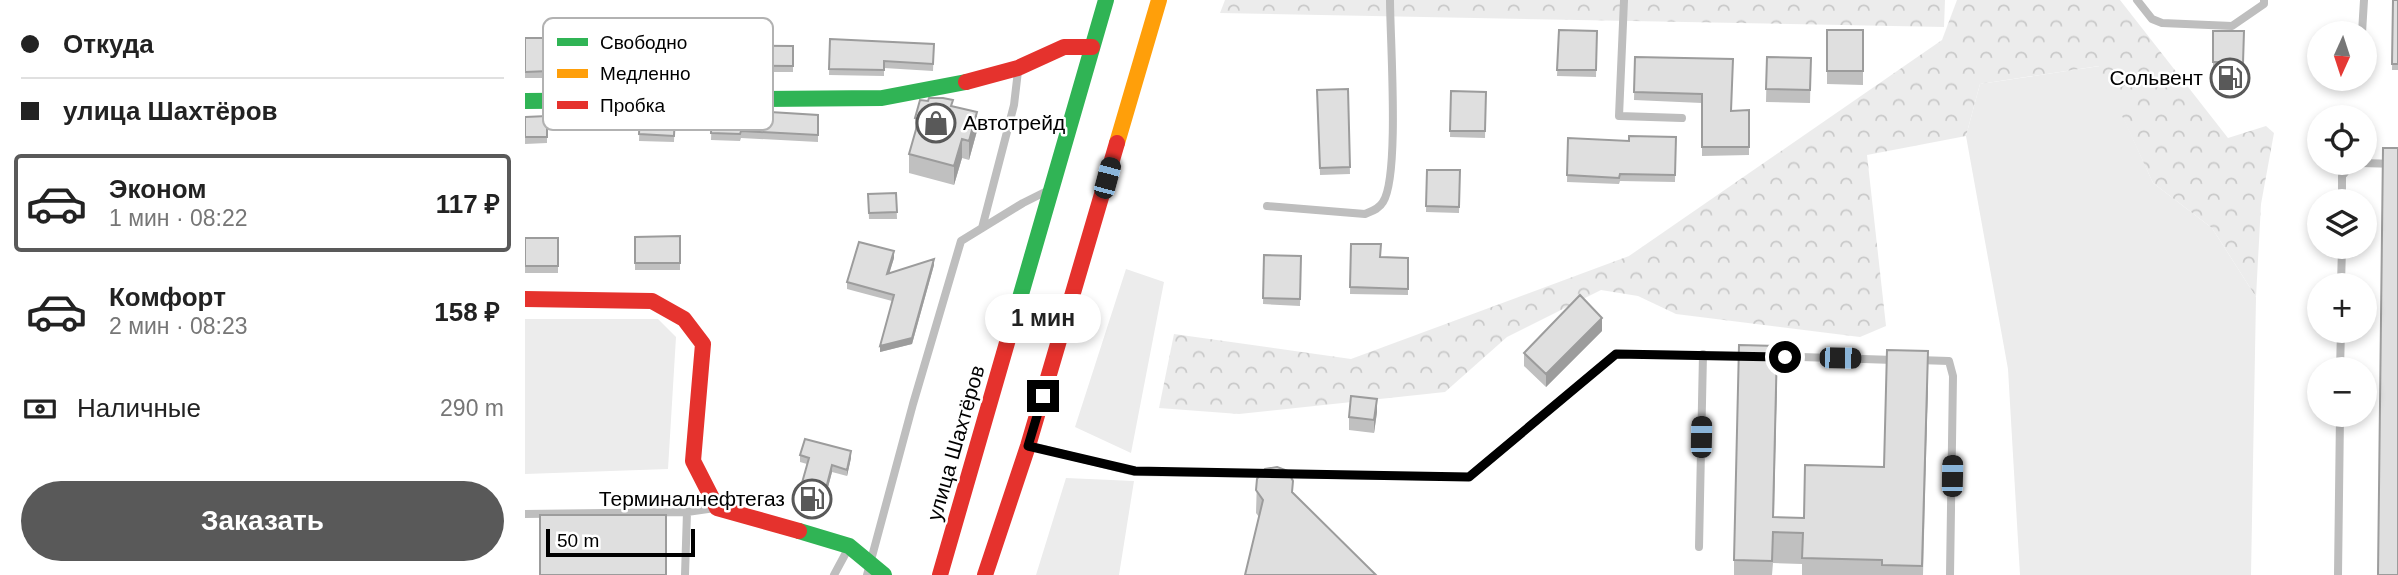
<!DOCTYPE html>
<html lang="ru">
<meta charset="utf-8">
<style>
:root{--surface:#fff;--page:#f6f6f6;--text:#222;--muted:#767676;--line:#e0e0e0;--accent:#595959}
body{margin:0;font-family:Arial,sans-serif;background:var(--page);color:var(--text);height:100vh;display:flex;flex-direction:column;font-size:26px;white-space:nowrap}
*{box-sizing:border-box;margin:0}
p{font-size:23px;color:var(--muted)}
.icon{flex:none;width:38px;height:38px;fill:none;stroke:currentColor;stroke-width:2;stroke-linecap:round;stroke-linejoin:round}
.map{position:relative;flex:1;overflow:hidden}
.side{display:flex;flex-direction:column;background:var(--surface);width:525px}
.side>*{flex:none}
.top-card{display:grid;align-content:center;height:154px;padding:0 21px;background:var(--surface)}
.needle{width:46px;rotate:183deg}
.tools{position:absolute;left:1782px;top:21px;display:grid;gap:14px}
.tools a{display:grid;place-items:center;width:70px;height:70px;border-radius:50%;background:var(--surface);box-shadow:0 4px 10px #0003;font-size:35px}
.scale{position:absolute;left:21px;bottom:18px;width:149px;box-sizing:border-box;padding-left:7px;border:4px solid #000;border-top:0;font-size:19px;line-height:24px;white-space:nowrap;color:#000;-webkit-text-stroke:5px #fff;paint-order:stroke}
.end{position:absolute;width:32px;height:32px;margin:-16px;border:9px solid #000;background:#fff;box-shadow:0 0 0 4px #fff}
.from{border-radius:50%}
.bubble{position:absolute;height:49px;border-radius:24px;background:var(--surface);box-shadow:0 4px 10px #0003;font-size:23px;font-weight:700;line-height:49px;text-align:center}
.car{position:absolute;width:21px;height:42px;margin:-21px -10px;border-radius:9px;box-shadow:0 0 5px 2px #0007;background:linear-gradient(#222 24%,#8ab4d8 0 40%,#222 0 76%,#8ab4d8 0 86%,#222 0)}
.top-card b{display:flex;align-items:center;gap:24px;height:66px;font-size:26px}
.top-card b+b{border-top:2px solid var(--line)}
.top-card i{width:18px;height:18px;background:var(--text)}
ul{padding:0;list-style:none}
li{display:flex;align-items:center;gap:21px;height:98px;margin:0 14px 10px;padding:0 7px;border:4px solid transparent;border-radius:7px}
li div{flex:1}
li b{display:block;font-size:26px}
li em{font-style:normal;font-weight:700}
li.active{border-color:var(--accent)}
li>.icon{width:63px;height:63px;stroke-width:1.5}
.pay{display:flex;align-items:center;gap:18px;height:77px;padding:0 21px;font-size:26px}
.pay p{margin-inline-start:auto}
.cta{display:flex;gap:14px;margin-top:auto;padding:14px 21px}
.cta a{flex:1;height:80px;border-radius:42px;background:var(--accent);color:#fff;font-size:28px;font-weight:700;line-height:80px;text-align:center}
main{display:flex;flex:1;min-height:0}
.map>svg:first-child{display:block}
</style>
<main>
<section class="side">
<div class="top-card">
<b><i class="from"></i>Откуда</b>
<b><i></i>улица Шахтёров</b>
</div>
<ul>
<li class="active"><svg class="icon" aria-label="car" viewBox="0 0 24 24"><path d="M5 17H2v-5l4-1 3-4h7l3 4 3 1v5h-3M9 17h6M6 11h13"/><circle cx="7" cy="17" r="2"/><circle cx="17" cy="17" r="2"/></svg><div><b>Эконом</b><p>1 мин · 08:22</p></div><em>117 ₽</em></li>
<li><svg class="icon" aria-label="car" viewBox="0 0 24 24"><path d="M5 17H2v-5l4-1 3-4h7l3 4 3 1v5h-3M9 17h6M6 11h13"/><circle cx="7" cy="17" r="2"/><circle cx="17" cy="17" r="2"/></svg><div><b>Комфорт</b><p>2 мин · 08:23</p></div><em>158 ₽</em></li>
</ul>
<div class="pay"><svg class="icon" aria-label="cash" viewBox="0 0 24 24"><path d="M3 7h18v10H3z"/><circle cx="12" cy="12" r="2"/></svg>Наличные<p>290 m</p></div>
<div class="cta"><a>Заказать</a></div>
</section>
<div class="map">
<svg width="1873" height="575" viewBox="0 0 1873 575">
<defs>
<pattern id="forest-crowns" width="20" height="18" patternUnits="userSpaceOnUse" patternTransform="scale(1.75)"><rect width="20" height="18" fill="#ececec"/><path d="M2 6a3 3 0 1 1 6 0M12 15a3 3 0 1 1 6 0" fill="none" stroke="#c9c9c9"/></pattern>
</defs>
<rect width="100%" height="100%" fill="#fff"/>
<path fill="#ececec" d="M 1575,66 L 1628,183 L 1687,228 L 1731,297 L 1726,575 L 1495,575 L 1483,369 L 1441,136 L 1455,84 Z
M 601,269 L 639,282 L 606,453 L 550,427 Z
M 0,319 L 133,319 L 151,337 L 143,469 L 0,474 Z
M 541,478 L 609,481 L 594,575 L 511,575 Z"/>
<path fill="url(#forest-crowns)" d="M 700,0 L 1420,0 L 1419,27 L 695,13 Z
M 1432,0 L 1595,0 L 1703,138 L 1741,126 L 1749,133 L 1736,204 L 1731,297 L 1687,228 L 1628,183 L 1574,66 L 1455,84 L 1441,136 L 1342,155 L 1361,326 L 1335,337 L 1151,314 L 1113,296 L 1076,290 L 982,337 L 920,392 L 714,414 L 634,408 L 649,334 L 826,359 L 1104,256 L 1417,40 Z"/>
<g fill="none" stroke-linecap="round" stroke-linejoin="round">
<path stroke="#bebebe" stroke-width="8" d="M 1099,0 L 1094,116 L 1157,118
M 1612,0 L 1627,19 L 1637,23 L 1707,26 L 1739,4 L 1739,0
M 1837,33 L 1839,0
M 1834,80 L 1834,79
M 1836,163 L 1873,164
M 1817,201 L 1817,176 L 1828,163
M 742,206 L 840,214 C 847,211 854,209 858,202 C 875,176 865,38 865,0
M 457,228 L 489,105 L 493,71
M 1816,285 L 1817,247
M 1242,356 L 1369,360
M 1393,360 L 1424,361 L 1428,376 L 1425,575
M 1815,369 L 1816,331
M 506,446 L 610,472 L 944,477 L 1091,354 L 1223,356
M 162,512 L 190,508
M 0,514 L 162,512 L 160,575
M 1174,547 L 1178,354
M 309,575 L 323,549
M 342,575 L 388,404 L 436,241 L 498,203 L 520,192
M 1813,575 L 1815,415"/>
<path stroke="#30b455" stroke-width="16" d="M 0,101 L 357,98 L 441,82
M 490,315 L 581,0
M 274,531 L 324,546 L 359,575"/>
<path stroke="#ff9f0a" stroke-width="16" d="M 592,143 L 634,0"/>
<path stroke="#e5322d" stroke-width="16" d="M 441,82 L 493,68 L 539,47 L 567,47
M 0,299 L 127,301 L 159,319 L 178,344 L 168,461 L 192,508 L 274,531
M 415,575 L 490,315
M 460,575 L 503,446 L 592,143"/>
</g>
<path fill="#c0c0c0" d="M 1868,0 L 1873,0 L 1873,70 L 1867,70 Z
M 1034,30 L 1072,31 L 1071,77 L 1032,76 Z
M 1302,30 L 1338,30 L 1338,85 L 1302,84 Z
M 1688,31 L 1719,31 L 1718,69 L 1716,69 L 1715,95 L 1701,95 L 1695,87 L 1695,69 L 1688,69 Z
M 0,38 L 23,38 L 24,78 L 0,78 Z
M 305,39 L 409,44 L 408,71 L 359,68 L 359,76 L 304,75 Z
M 182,45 L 268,46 L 268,72 L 182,72 Z
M 145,46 L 145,73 L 93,75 L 93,78 L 58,79 L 58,47 L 92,48 Z
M 1110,57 L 1206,111 L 1224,110 L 1224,155 L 1177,156 L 1177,103 L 1109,100 Z
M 1242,57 L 1286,58 L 1285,103 L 1241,102 Z
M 823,89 L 825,174 L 795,175 L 792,90 Z
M 926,91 L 961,92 L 960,138 L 925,137 Z
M 428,106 L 452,131 L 444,160 L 437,158 L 429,185 L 384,173 L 384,154 L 390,133 L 390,118 Z
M 187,112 L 227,115 L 293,115 L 293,142 L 216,138 L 215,141 L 186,140 Z
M 115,114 L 150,115 L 149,142 L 114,141 Z
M 22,116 L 22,143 L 0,144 L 0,117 Z
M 1151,137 L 1150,182 L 1095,181 L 1094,184 L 1042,182 L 1043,138 L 1104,141 Z
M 902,170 L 935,170 L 934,213 L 901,212 Z
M 371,193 L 372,219 L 344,219 L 343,194 Z
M 155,236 L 155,270 L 110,270 L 110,237 Z
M 0,238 L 33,238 L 33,273 L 0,273 Z
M 826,244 L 855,257 L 883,258 L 883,295 L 825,294 Z
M 739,255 L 776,256 L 775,306 L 738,304 Z
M 369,258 L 364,273 L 409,265 L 387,344 L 355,352 L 367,301 L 322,289 L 322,282 Z
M 1077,331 L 1021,387 L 999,366 L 999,353 Z
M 1252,377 L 1249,517 L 1279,518 L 1359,467 L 1403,382 L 1398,575 L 1277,575 L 1277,564 L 1248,563 L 1247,575 L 1209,575 L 1209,560 Z
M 852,412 L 849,433 L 824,430 L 824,417 Z
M 275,455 L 326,458 L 322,476 L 307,472 L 297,510 L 273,504 L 273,497 L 282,464 L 275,462 Z
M 752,467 L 734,517 L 731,513 L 732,479 Z"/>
<path fill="#9c9c9c" d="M 452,112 L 452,131 L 444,160 L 444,141 Z
M 437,139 L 437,158 L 429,185 L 429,166 Z
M 369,251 L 369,258 L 362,281 L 362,274 Z
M 409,259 L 409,265 L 387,344 L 355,352 L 355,346 Z
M 1077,318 L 1077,331 L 1021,387 L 1021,374 Z
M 1252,346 L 1252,377 L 1248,532 Z
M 1403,351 L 1403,382 L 1397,575 Z
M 852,399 L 852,412 L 849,433 L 849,420 Z
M 326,451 L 326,458 L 322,476 L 322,470 Z
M 307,465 L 307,472 L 297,510 L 297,504 Z"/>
<path fill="#dfdfdf" stroke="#9c9c9c" stroke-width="2" d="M 1868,0 L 1873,0 L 1873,64 L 1867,64 Z
M 1034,30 L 1072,31 L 1071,70 L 1032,70 Z
M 1302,30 L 1338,30 L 1338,71 L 1302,71 Z
M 1688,31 L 1719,31 L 1718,63 L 1716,63 L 1715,89 L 1701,89 L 1695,80 L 1695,62 L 1688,62 Z
M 0,38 L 23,38 L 24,71 L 0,72 Z
M 305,39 L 409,44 L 408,64 L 359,61 L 359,70 L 304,69 Z
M 182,45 L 268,46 L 268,66 L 182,65 Z
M 1110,57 L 1208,59 L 1206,111 L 1224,110 L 1224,147 L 1177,147 L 1177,94 L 1109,92 Z
M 1242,57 L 1286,58 L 1285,90 L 1241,89 Z
M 823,89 L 825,167 L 795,168 L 792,90 Z
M 926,91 L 961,92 L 960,131 L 925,131 Z
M 404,98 L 418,98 L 428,100 L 426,106 L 452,112 L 444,141 L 437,139 L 429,166 L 384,154 L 394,119 L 390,118 L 395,100 L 403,101 Z
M 228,111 L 293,115 L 293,135 L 216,131 L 215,134 L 186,133 L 187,112 L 227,115 Z
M 115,114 L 150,115 L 149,136 L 114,134 Z
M 22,116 L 22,137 L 0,137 L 0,117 Z
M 1104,136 L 1151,137 L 1150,175 L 1095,174 L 1094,178 L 1042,175 L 1043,138 L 1104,141 Z
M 1858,148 L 1873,148 L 1873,575 L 1853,575 Z
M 902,170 L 935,170 L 934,207 L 901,206 Z
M 371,193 L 372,212 L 344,213 L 343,194 Z
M 155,236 L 155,263 L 110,263 L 110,237 Z
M 0,238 L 33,238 L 33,266 L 0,266 Z
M 334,242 L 369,251 L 362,274 L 409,259 L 387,338 L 355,346 L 369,295 L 322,282 Z
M 826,244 L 856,244 L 855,257 L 883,258 L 883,289 L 825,287 Z
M 739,255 L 776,256 L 775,299 L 738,298 Z
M 1055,295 L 1077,318 L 1021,374 L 999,353 Z
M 1214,345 L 1252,346 L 1248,517 L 1279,518 L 1280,465 L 1359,467 L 1362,350 L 1403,351 L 1397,566 L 1357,565 L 1357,560 L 1277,558 L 1278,533 L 1248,532 L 1247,561 L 1209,560 Z
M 826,396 L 852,399 L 849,420 L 824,417 Z
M 280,439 L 326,451 L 322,470 L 307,465 L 297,504 L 273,497 L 284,458 L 275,455 Z
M 752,467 L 763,471 L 768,481 L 767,492 L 851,575 L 720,575 L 738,500 L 731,490 L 732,479 L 740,469 Z
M 15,515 L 141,515 L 141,575 L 15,575 Z"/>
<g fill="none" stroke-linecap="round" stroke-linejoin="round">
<path stroke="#000" stroke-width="9" d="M 518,396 L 503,446 L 610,471 L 944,477 L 1091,354 L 1260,357"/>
</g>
<defs>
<symbol id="fuel-ring" viewBox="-11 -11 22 22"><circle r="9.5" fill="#fff" stroke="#595959" stroke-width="1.5"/><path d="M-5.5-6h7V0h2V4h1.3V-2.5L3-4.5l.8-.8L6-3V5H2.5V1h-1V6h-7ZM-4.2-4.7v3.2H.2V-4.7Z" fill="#595959"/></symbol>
<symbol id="shop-ring" viewBox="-11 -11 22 22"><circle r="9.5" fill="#fff" stroke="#595959" stroke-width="1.5"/><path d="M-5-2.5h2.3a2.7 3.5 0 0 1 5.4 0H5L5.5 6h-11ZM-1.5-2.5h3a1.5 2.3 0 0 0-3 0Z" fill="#595959"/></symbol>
</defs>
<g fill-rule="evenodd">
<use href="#fuel-ring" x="1683" y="56" width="44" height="44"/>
<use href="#shop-ring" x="389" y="101" width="44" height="44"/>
<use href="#fuel-ring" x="265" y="477" width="44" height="44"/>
</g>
<g text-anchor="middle" stroke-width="5" stroke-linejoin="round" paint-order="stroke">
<g font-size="21" fill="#000" stroke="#fff" text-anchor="end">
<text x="1678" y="85">Сольвент</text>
<text x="438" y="130" text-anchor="start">Автотрейд</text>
<text x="260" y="506">Терминалнефтегаз</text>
</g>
<g font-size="21" fill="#000" stroke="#fff">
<text transform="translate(431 443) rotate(-74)" y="7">улица Шахтёров</text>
</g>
</g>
<rect x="18" y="18" width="230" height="112" rx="10" fill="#fff" stroke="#b2b2b2" stroke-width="2"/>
<rect x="32" y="38" width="31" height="8" fill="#30b455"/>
<rect x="32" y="69" width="31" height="9" fill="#ff9f0a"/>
<rect x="32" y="101" width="31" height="8" fill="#e5322d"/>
<g font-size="19" fill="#000">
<text x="75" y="49">Свободно</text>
<text x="75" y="80">Медленно</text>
<text x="75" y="112">Пробка</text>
</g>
</svg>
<div class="tools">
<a><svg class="needle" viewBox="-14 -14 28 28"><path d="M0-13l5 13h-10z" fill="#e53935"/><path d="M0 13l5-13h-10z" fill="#767676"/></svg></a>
<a><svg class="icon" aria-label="locate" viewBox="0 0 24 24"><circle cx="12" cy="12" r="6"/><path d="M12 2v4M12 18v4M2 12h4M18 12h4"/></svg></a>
<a><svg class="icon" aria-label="layers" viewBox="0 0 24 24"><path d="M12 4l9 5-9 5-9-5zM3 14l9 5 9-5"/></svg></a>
<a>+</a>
<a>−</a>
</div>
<div class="scale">50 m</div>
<i class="end from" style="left:1260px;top:357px"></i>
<i class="end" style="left:518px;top:396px"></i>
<div class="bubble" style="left:460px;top:294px;width:116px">1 мин</div>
<i class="car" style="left:582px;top:178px;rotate:15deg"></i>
<i class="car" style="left:1315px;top:358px;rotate:91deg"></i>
<i class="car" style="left:1176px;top:437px;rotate:1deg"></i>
<i class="car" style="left:1427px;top:476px;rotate:1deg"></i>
</div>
</main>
